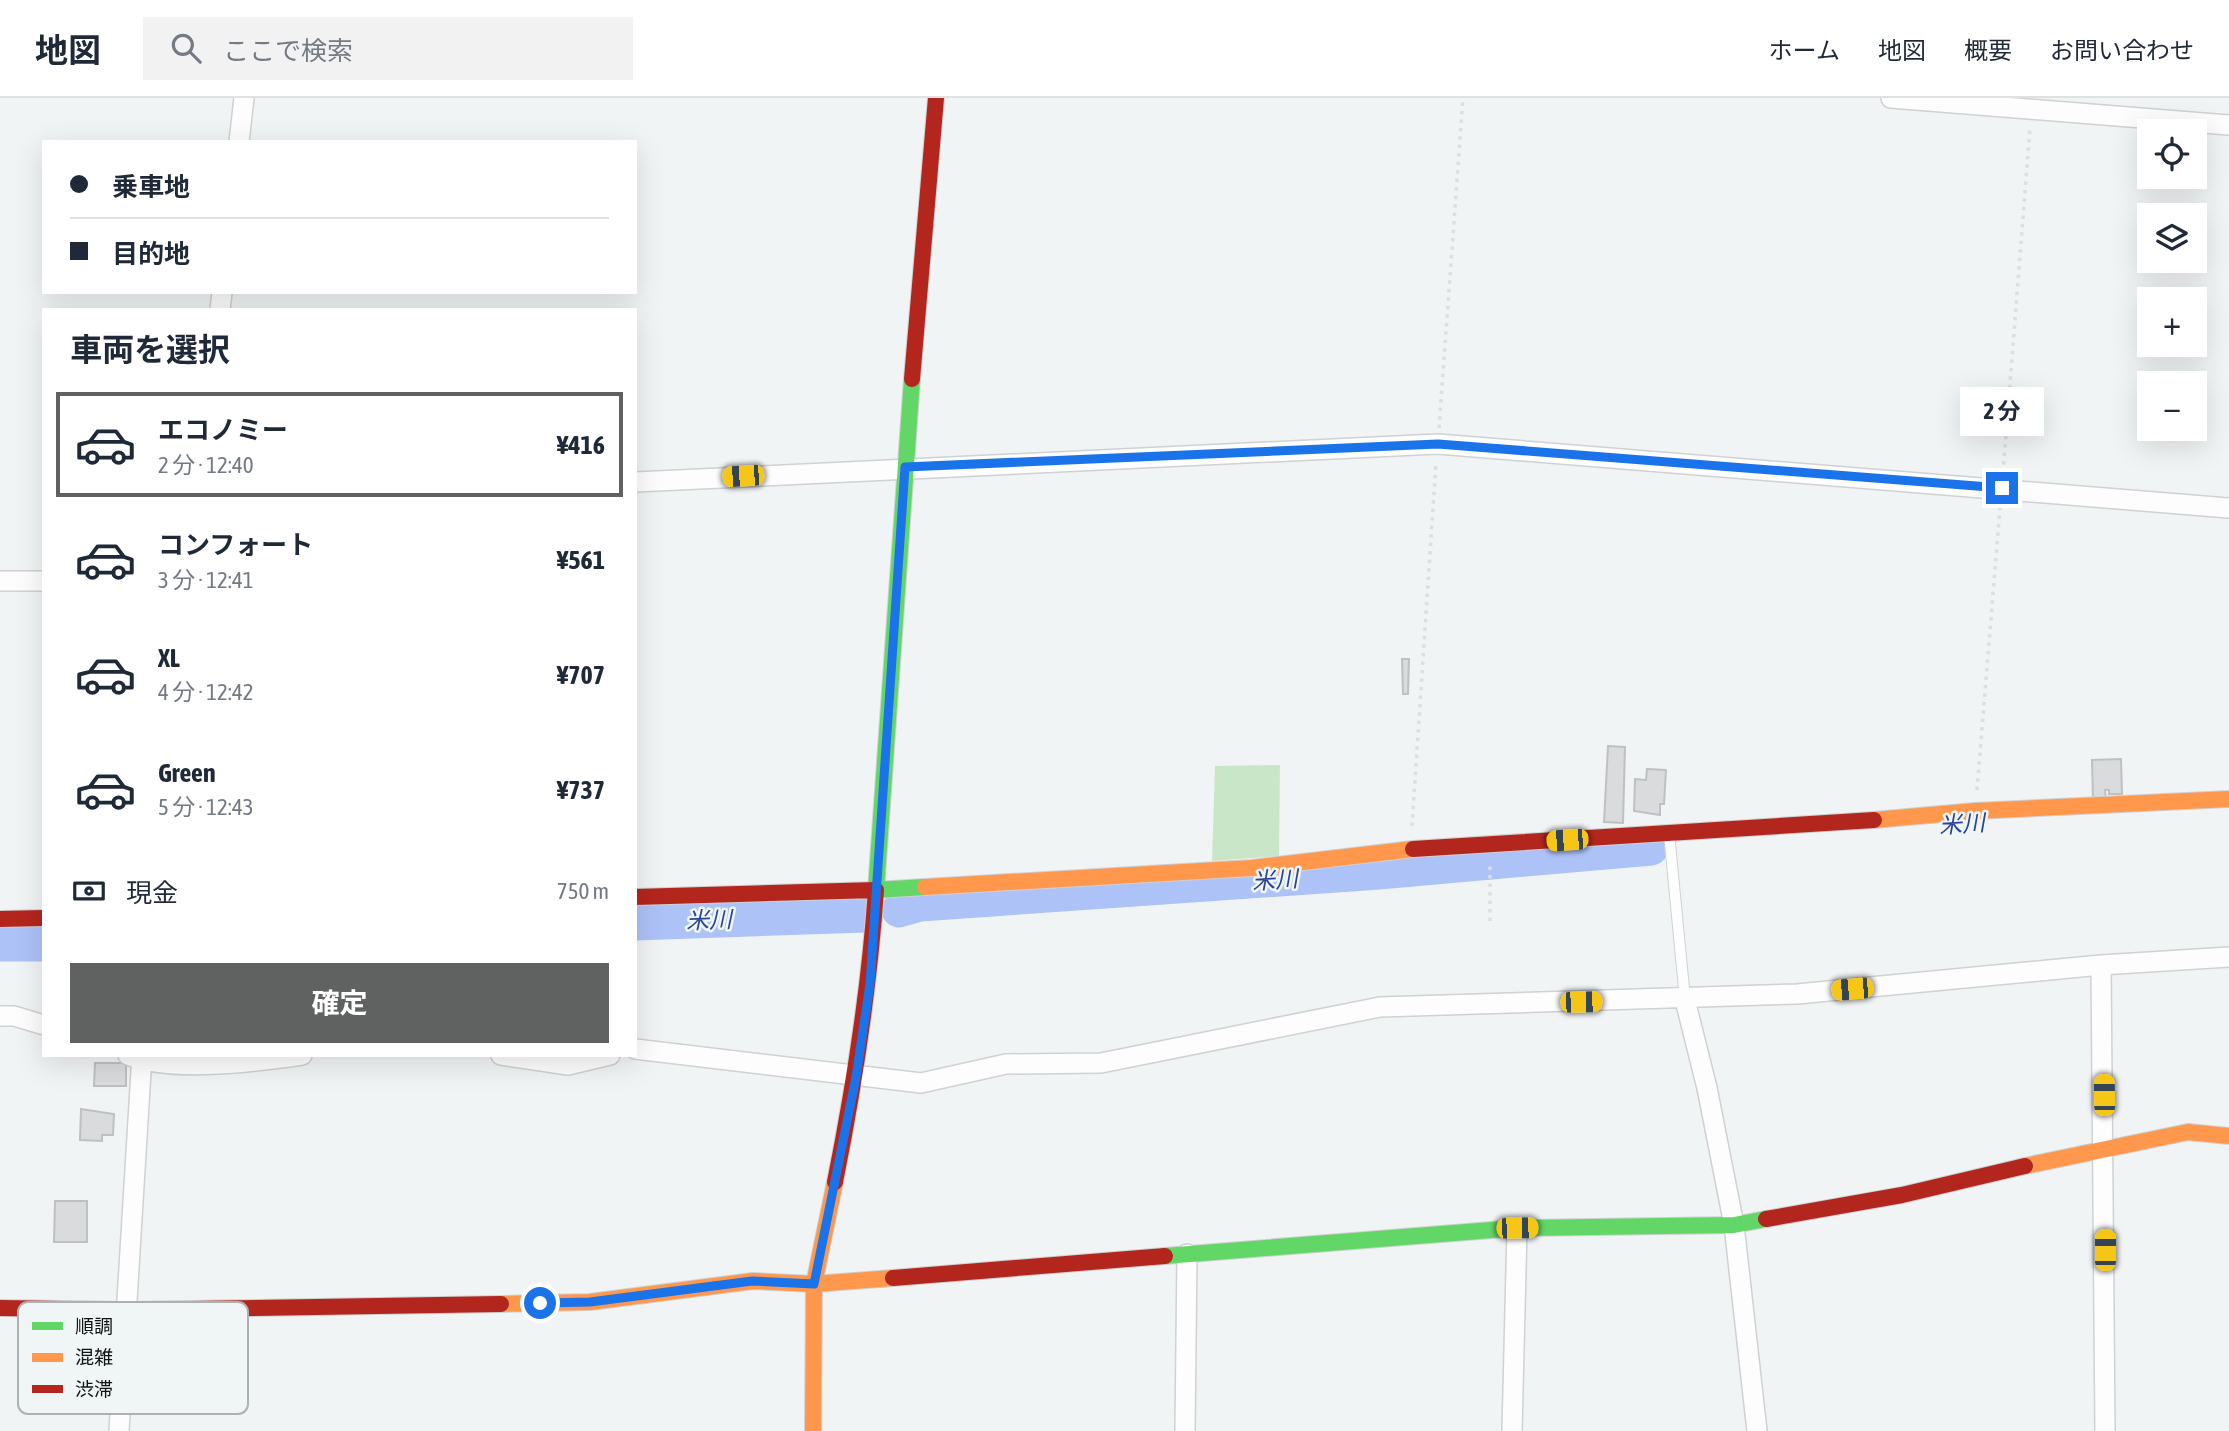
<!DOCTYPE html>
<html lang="ja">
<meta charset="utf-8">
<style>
:root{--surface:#fff;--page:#f2f2f3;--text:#1f2937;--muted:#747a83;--line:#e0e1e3;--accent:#606262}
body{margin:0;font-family:"Asap Condensed","Noto Sans JP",sans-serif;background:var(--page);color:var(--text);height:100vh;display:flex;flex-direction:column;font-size:26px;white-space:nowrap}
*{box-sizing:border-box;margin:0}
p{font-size:23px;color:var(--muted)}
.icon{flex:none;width:38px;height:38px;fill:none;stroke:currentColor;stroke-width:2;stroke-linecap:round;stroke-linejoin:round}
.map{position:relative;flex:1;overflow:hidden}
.details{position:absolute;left:42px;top:210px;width:595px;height:749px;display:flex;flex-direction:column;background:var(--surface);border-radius:0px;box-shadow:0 7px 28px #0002}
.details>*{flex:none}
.guide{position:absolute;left:42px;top:42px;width:595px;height:154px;border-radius:0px;box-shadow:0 7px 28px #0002;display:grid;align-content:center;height:154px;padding:0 28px;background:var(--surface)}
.controls{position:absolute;left:2137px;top:21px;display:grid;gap:14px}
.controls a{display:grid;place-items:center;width:70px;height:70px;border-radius:0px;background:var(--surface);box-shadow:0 7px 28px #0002;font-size:35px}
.end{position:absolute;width:32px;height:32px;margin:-16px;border:9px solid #1a73e8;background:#fff;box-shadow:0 0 0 4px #fff}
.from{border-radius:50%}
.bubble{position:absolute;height:49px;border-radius:0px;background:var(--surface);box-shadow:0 7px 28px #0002;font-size:23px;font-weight:700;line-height:49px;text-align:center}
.car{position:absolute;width:21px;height:42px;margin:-21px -10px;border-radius:9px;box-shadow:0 0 5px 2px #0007;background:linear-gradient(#f5c518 24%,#345 0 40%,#f5c518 0 76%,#345 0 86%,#f5c518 0)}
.guide b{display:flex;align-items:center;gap:24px;height:66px;font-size:26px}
.guide b+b{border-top:2px solid var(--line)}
.guide i{width:18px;height:18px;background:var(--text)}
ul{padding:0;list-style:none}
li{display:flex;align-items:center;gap:21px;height:105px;margin:0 14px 10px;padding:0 14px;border:4px solid transparent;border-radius:0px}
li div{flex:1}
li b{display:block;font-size:26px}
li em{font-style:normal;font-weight:700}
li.current{border-color:var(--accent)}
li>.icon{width:63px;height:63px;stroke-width:1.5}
h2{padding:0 28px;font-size:32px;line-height:84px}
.pay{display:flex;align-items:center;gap:18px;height:77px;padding:0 28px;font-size:26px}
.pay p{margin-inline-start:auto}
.primary-button{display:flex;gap:14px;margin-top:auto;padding:14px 28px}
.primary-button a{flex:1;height:80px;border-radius:0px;background:var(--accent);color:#fff;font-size:28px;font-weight:700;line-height:80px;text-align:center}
header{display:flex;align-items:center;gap:42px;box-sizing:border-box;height:98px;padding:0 35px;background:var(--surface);border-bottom:2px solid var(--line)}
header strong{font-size:33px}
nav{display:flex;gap:38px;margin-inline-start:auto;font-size:24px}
.search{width:490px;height:63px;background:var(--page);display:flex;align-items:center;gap:18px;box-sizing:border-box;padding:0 24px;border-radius:0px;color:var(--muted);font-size:26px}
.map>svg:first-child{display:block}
</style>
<header>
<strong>地図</strong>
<div class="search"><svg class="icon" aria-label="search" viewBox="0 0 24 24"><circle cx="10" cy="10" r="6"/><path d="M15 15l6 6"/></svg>ここで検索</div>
<nav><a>ホーム</a><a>地図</a><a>概要</a><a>お問い合わせ</a></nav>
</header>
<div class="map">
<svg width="2229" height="1333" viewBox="0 0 2229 1333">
<rect width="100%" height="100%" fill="#f1f4f5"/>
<path fill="#c9e6c9" d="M 1280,667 L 1279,758 L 1212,763 L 1215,668 Z"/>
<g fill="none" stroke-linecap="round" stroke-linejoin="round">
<path stroke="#adc2f7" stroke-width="35" d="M 899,812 L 920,806 L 1379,774 L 1651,750
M 635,825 L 866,817
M 0,846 L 44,846"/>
</g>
<path fill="#d9dbdc" stroke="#bec0c1" stroke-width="2" d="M 1402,561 L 1409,561 L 1408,596 L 1403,596 Z
M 1608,648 L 1625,649 L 1623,725 L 1604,724 Z
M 2121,661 L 2122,696 L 2109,696 L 2109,692 L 2105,692 L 2106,702 L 2093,702 L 2092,662 Z
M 1647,671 L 1666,672 L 1664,706 L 1660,706 L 1660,717 L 1634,713 L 1635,681 L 1646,682 Z
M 95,965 L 126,965 L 126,988 L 94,988 Z
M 81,1011 L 114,1016 L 113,1037 L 102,1037 L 102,1043 L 80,1042 Z
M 55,1103 L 87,1103 L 87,1144 L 54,1144 Z"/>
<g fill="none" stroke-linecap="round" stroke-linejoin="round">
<defs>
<path id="lane" d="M 1669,735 L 1685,901"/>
<path id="street" d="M 1891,0 L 2229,27
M 239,44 L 244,0
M 220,212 L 222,194
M 635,384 L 1438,346 L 2229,410
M 0,483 L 44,483
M 2101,867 L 2105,1333
M 1685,902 L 1707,990 L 1734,1127 L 1757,1333
M 0,918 L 14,918 L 44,927
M 635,951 L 921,985 L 1006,966 L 1101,965 L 1380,909 L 1797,896 L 2101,867 L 2229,859
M 128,957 C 172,975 254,964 302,957
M 501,957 L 568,967 L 610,957
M 119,1333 L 142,957
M 1185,1333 L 1187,1156
M 1512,1333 L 1517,1130"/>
<path id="fast" d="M 912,281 L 876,792 L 925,789
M 1165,1158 L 1517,1130 L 1734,1127 L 1766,1121"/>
<path id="slow" d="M 1874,722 L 1975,713 L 2229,701
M 925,789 L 1252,770 L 1413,751
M 2025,1068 L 2188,1034 L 2229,1038
M 501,1206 L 590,1204 L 753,1183 L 814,1186 L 893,1180
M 813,1333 L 814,1186 L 835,1084"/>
<path id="jam" d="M 912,281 L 936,0
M 1413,751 L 1874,722
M 635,799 L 876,792 C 869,894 855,984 835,1084
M 0,821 L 44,820
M 1766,1121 L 1902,1097 L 2025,1068
M 893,1180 L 1165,1158
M 0,1210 L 126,1212 L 501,1206"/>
</defs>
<use href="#lane" stroke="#cfd1d2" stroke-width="12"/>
<use href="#street" stroke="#cfd1d2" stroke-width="22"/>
<use href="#fast" stroke="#cfd1d2" stroke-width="18"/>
<use href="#slow" stroke="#cfd1d2" stroke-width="18"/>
<use href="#jam" stroke="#cfd1d2" stroke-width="18"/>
<path stroke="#dddede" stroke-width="3.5" stroke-dasharray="3.5 5" stroke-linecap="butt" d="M 1439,330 L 1463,0
M 2003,375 L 2030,30
M 1977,692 L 2000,410
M 1412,728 L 1436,365
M 1490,823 L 1490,766"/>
<use href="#lane" stroke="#fdfdfe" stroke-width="10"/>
<use href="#street" stroke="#fdfdfe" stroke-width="19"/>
<use href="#fast" stroke="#63d668" stroke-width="16"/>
<use href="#slow" stroke="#ff974d" stroke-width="16"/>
<use href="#jam" stroke="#b3261e" stroke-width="16"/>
</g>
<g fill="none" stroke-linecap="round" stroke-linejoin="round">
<path stroke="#1a73e8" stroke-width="9" d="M 540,1205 L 590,1204 L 752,1183 L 814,1186 L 856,979 L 870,886 L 905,369 L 1438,346 L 2002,390"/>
</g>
<g text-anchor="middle" stroke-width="5" stroke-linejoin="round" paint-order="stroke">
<g font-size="23" font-style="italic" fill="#2b4499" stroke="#f0f5f6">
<text transform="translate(1962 726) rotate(-4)" y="8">米川</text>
<text transform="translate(1275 782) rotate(-4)" y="8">米川</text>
<text transform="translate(709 822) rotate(-2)" y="8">米川</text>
</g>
</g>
<rect x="18" y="1204" width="230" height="112" rx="10" fill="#f0f5f6" stroke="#adb1b2" stroke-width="2"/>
<rect x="32" y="1224" width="31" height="8" fill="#63d668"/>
<rect x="32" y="1255" width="31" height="9" fill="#ff974d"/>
<rect x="32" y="1287" width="31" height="8" fill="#b3261e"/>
<g font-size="19" fill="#121313">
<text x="75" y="1235">順調</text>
<text x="75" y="1266">混雑</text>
<text x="75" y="1298">渋滞</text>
</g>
</svg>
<div class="controls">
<a><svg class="icon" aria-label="locate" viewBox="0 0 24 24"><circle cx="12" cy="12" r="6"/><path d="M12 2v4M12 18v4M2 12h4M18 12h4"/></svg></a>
<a><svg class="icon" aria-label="layers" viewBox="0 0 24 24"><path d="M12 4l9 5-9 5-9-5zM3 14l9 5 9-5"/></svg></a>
<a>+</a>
<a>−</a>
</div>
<i class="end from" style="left:540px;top:1205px"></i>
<i class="end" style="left:2002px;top:390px"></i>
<div class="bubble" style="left:1960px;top:289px;width:84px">2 分</div>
<i class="car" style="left:743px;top:378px;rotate:267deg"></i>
<i class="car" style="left:1567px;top:742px;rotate:266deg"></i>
<i class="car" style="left:1852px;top:891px;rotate:265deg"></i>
<i class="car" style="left:1581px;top:904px;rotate:89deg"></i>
<i class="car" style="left:2104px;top:997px;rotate:359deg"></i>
<i class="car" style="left:1517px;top:1130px;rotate:89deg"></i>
<i class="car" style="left:2105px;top:1152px;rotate:0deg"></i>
<div class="guide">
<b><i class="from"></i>乗車地</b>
<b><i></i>目的地</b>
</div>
<section class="details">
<h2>車両を選択</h2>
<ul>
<li class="current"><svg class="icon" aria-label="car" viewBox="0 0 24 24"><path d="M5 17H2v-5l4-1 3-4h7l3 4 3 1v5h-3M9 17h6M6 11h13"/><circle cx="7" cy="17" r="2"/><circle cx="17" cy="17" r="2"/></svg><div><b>エコノミー</b><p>2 分 · 12:40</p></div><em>¥416</em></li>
<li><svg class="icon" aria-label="car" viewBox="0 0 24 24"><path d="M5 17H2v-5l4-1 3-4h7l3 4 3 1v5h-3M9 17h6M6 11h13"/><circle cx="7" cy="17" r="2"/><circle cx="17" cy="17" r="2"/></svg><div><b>コンフォート</b><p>3 分 · 12:41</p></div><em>¥561</em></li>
<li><svg class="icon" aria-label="car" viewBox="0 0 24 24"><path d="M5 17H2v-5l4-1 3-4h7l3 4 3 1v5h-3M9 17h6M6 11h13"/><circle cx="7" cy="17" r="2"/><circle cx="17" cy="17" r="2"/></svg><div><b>XL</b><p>4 分 · 12:42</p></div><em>¥707</em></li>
<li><svg class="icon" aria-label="car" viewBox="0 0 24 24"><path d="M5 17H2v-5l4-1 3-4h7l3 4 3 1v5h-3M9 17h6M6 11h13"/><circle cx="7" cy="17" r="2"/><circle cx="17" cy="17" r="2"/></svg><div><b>Green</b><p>5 分 · 12:43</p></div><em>¥737</em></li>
</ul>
<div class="pay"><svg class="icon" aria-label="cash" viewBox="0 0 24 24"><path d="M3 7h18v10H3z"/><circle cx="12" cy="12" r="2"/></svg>現金<p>750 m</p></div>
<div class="primary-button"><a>確定</a></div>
</section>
</div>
